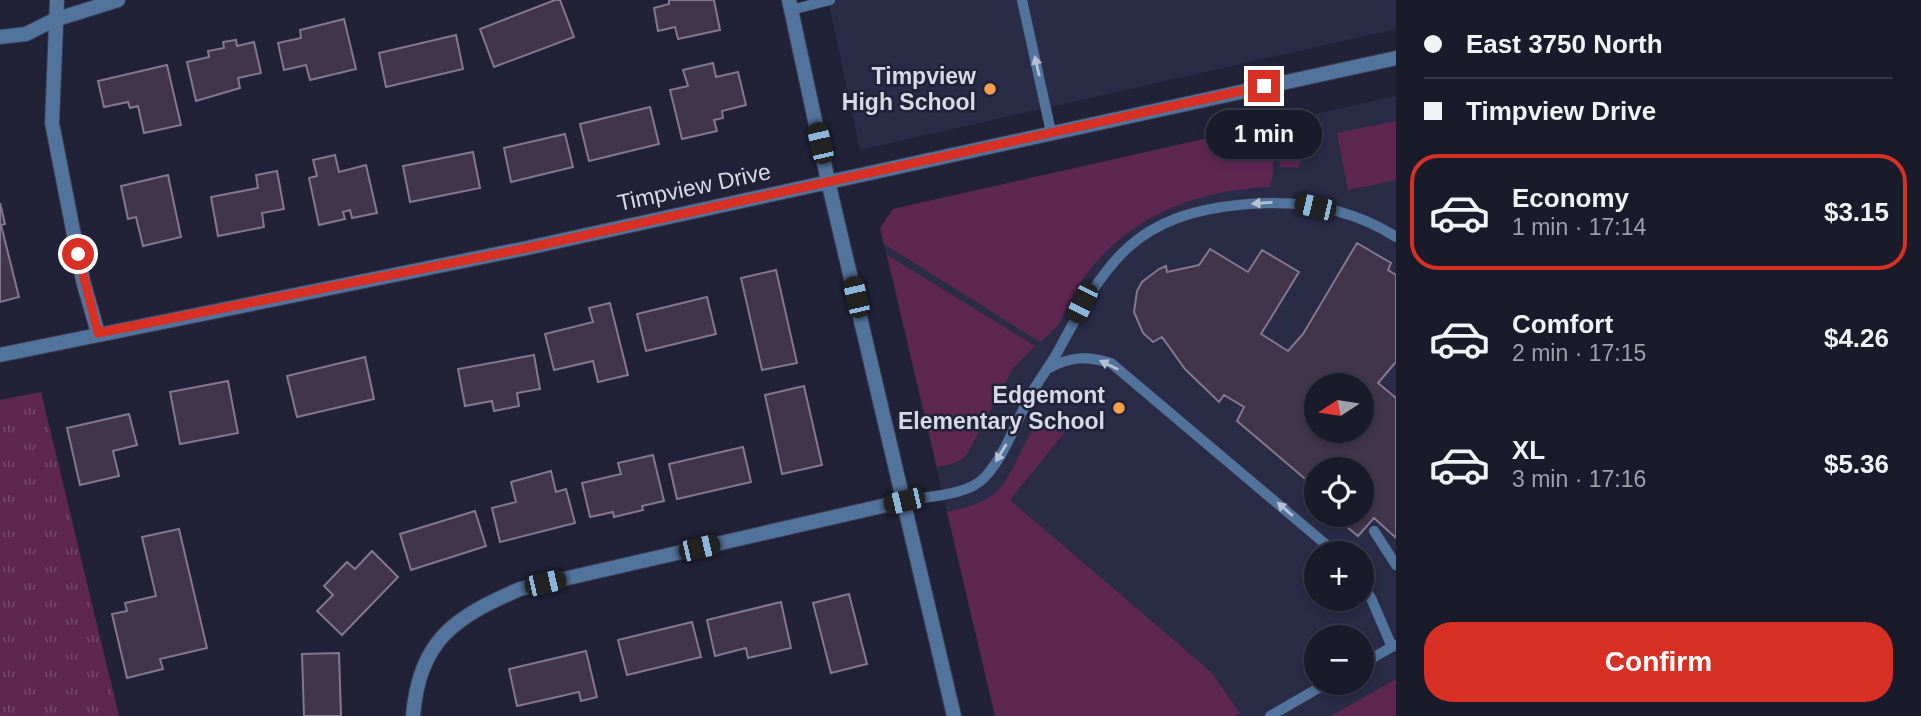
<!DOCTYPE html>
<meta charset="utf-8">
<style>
:root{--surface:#191a2a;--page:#222332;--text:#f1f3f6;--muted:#9fa1a8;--line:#373847;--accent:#d93025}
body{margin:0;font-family:Helvetica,sans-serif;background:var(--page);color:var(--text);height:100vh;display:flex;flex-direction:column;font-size:26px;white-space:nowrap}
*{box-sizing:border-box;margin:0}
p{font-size:23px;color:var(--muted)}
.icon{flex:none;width:38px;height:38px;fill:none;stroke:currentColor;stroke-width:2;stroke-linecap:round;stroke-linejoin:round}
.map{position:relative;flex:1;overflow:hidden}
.drawer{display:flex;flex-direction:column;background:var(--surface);width:525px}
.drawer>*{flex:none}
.hud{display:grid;align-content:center;height:154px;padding:0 28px;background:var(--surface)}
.needle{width:46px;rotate:258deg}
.controls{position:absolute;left:1304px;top:373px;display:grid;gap:14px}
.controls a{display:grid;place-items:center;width:70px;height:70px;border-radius:50%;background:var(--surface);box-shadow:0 4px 10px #0003,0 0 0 2px var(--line);font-size:35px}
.end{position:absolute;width:32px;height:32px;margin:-16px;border:9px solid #d93025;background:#fff;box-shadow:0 0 0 4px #fff}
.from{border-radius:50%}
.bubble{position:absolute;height:49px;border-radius:24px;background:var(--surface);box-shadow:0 4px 10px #0003,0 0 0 2px var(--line);font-size:23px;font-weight:700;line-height:49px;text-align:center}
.car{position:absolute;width:21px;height:42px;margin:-21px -10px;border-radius:9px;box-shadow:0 0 5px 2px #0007;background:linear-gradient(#222 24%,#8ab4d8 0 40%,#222 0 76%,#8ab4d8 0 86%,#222 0)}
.hud b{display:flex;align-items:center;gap:24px;height:66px;font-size:26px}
.hud b+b{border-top:2px solid var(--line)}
.hud i{width:18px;height:18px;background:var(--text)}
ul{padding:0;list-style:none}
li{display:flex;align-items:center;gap:21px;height:116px;margin:0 14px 10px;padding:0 14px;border:4px solid transparent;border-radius:28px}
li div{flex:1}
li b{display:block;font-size:26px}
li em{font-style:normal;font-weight:700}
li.active{border-color:var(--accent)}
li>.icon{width:63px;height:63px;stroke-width:1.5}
.cta{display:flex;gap:14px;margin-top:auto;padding:14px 28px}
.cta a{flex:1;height:80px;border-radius:28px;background:var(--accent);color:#fff;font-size:28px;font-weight:700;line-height:80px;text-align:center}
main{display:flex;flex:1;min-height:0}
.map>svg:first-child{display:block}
</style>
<main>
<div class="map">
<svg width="1396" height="716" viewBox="0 0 1396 716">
<defs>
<pattern id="park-tufts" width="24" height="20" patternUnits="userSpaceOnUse" patternTransform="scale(1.75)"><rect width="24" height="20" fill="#5e2752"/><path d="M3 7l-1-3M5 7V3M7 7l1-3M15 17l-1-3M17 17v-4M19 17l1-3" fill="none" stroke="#74466b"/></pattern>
</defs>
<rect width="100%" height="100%" fill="#212238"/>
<path fill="#2a2b47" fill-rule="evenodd" d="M 828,0 L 1396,0 L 1396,29 L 860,150 Z
M 1396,96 L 1396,716 L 995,716 L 880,228 L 893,209 ZM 1316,385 L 1362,385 L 1362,430 L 1316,430 ZM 1316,469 L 1362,469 L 1362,514 L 1316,514 ZM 1316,553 L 1362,553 L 1362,598 L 1316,598 ZM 1316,637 L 1362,637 L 1362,682 L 1316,682 Z"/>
<path fill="#5e2752" d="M 1396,121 L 1396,180 L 1348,190 L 1337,133 Z
M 1266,125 C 1270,143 1278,170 1269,187 C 1194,190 1124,218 1081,282 C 1066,305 1064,326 1040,342 L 884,244 L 880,228 L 893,209 Z
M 1312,128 L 1298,168 L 1280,167 L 1276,136 Z
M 887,255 L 1035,346 L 1013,368 L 966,456 L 954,463 L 937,467 Z
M 1048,417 L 1063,426 L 1064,433 L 1010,500 L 1211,672 L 1240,713 L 1236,716 L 995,716 L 947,512 C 965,508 983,504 997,491 C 1016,474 1027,424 1048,417 Z
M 1396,679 L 1396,716 L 1331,716 Z"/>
<path fill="url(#park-tufts)" d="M 41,392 L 119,716 L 0,716 L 0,400 Z"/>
<path fill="#41354b" stroke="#84778f" stroke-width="2" fill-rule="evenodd" d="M 555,0 L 560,0 L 574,37 L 494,67 L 480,29 Z
M 669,0 L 714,0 L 720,30 L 678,39 L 675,27 L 658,31 L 654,8 L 669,4 Z
M 344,19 L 356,69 L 310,80 L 306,65 L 284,70 L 278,43 L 301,38 L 300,30 Z
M 456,35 L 463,69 L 386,87 L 379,53 Z
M 236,40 L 237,46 L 254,42 L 261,73 L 238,78 L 240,88 L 196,101 L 187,62 L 209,57 L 208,51 L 224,48 L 223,42 Z
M 713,63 L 716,77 L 738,72 L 746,105 L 722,111 L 723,118 L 714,120 L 717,131 L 682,139 L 670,90 L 688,86 L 683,70 Z
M 167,65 L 181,125 L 144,133 L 138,106 L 130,108 L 128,102 L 104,107 L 98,81 Z
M 650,107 L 659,144 L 589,161 L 580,124 Z
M 565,134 L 573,167 L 511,182 L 504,148 Z
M 473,152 L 480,188 L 410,202 L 403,166 Z
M 335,155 L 339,172 L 366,165 L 377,213 L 352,218 L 350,210 L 343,212 L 345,219 L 319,225 L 309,178 L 317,176 L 313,160 Z
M 277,171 L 284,209 L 262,213 L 264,227 L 218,236 L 211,197 L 258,188 L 256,175 Z
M 168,175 L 181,237 L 143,246 L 136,217 L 128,219 L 121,186 Z
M 0,203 L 5,224 L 1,225 L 19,297 L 0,302 Z
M 1357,243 L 1391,263 L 1388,270 L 1396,275 L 1396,362 L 1378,383 L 1396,398 L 1396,538 L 1374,518 L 1358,536 L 1331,514 L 1362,514 L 1362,469 L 1316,469 L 1316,488 L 1237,421 L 1244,407 L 1224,395 L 1219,402 L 1185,369 L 1162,337 L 1153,342 L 1143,333 L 1134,312 L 1137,291 L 1142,282 L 1159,269 L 1166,266 L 1167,272 L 1199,265 L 1210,249 L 1248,272 L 1262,250 L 1299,272 L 1261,334 L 1288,351 L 1303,334 ZM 1316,385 L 1362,385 L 1362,430 L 1316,430 Z
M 776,270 L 797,363 L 762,370 L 741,278 Z
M 707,297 L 716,334 L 646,351 L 637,314 Z
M 610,303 L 628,375 L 598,382 L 593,361 L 554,370 L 545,334 L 593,322 L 589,308 Z
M 534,355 L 540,389 L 517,393 L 519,406 L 494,411 L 492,401 L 465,406 L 458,369 Z
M 365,357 L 374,399 L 297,417 L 287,376 Z
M 228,381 L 238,433 L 180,444 L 170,392 Z
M 804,386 L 822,465 L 782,474 L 765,395 Z
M 129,414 L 137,445 L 113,451 L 119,476 L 80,485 L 67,428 Z
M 743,447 L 751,482 L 677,499 L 669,464 Z
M 653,455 L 664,501 L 642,506 L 643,510 L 614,517 L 613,512 L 590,517 L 582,483 L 621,474 L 618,463 Z
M 551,471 L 556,492 L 566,489 L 575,523 L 500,542 L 492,508 L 516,502 L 511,482 Z
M 475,511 L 486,546 L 411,570 L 400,534 Z
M 179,529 L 207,648 L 160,659 L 163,669 L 127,678 L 112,614 L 127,611 L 125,603 L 156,596 L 142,537 Z
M 372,551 L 398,577 L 342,635 L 317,611 L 333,595 L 324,586 L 347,562 L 355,569 Z
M 849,594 L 867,664 L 831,673 L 813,603 Z
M 781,602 L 791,648 L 748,658 L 746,648 L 715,656 L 707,620 Z
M 692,622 L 701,657 L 627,675 L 618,640 Z
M 586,651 L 597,697 L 581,701 L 579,692 L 517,706 L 509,669 Z
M 339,653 L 341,716 L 304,716 L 302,654 Z"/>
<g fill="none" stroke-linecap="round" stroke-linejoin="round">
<defs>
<path id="service" d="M 1022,0 L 1051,132
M 791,10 L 830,0
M 1049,368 C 1072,356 1087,356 1111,363 L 1336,553
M 904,501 C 927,496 968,496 985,477 C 1006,454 1016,421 1031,394 C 1039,380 1049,367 1057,353 C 1107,260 1134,213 1249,204 C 1301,200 1352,209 1396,237
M 1374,531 L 1396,565
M 1362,586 L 1371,598 L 1392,647
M 1362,664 L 1395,645
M 1270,716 L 1329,682"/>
<path id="minor" d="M 57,0 L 52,123 L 83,281 L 98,333
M 0,37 L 26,34 L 54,20 L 118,0
M 413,716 C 419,640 455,617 520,589 L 904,501"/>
<path id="tertiary" d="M 789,0 L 828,181 L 954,716
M 0,355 L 527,248 L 1396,58"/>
</defs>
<use href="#service" stroke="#3a3c50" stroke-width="11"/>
<use href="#minor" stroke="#3a3c50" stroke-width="16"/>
<use href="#tertiary" stroke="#3a3c50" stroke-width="16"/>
<use href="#service" stroke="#52739b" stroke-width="10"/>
<use href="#minor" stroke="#52739b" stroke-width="14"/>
<use href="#tertiary" stroke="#52739b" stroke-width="14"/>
</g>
<defs><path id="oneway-solid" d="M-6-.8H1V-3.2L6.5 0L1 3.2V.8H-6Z" transform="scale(1.75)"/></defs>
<g fill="#b6c0d4">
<use href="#oneway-solid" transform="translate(1037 66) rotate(-103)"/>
<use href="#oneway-solid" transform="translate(1262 203) rotate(176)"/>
<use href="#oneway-solid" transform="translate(1109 365) rotate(-154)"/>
<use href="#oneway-solid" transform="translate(1001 453) rotate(121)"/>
<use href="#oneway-solid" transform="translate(1285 509) rotate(-139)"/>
</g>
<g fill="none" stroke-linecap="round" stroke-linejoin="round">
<path stroke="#d93025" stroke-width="9" d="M 78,254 L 98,333 L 527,248 L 1264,86"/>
</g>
<g fill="#fa9f4f" stroke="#212238" stroke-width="2.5">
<circle cx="990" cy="89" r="7"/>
<circle cx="1119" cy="408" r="7"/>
</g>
<g text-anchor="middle" stroke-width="5" stroke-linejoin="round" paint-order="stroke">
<g font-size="23" font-weight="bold" fill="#d7d9e7" stroke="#212238" text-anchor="end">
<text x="976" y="84">Timpview<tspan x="976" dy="26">High School</tspan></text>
<text x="1105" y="403">Edgemont<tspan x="1105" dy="26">Elementary School</tspan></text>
</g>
<g font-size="23" fill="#d7d9e7" stroke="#212238">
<text transform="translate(694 187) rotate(-12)" y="8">Timpview Drive</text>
</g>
</g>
</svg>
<div class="controls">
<a><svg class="needle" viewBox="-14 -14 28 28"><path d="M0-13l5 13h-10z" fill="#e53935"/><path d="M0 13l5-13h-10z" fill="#9fa1a8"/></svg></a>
<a><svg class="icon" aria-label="locate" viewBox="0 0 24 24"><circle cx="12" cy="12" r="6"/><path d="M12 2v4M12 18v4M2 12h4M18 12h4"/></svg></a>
<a>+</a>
<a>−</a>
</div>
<i class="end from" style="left:78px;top:254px"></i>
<i class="end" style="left:1264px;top:86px"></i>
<div class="bubble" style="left:1206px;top:110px;width:116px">1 min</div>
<i class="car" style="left:820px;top:143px;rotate:347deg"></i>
<i class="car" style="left:1315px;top:207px;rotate:283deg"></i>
<i class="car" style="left:856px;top:297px;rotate:347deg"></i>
<i class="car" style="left:1082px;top:303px;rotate:206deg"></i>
<i class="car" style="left:904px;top:501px;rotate:257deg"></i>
<i class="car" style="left:699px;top:548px;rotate:77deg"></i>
<i class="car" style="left:545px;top:583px;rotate:77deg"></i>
</div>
<section class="drawer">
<div class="hud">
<b><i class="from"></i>East 3750 North</b>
<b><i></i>Timpview Drive</b>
</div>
<ul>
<li class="active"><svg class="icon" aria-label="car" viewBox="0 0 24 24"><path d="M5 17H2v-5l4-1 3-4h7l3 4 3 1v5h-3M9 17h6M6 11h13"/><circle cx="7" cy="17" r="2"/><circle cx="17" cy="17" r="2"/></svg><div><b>Economy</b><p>1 min · 17:14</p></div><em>$3.15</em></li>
<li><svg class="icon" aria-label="car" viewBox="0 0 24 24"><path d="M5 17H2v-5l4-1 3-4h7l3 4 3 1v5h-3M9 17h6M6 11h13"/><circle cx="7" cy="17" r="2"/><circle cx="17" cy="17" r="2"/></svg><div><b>Comfort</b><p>2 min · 17:15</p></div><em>$4.26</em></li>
<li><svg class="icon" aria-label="car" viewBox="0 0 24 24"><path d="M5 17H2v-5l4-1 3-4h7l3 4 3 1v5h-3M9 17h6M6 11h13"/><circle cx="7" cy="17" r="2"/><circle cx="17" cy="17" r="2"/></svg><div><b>XL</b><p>3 min · 17:16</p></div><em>$5.36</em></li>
</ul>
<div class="cta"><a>Confirm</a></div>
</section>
</main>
